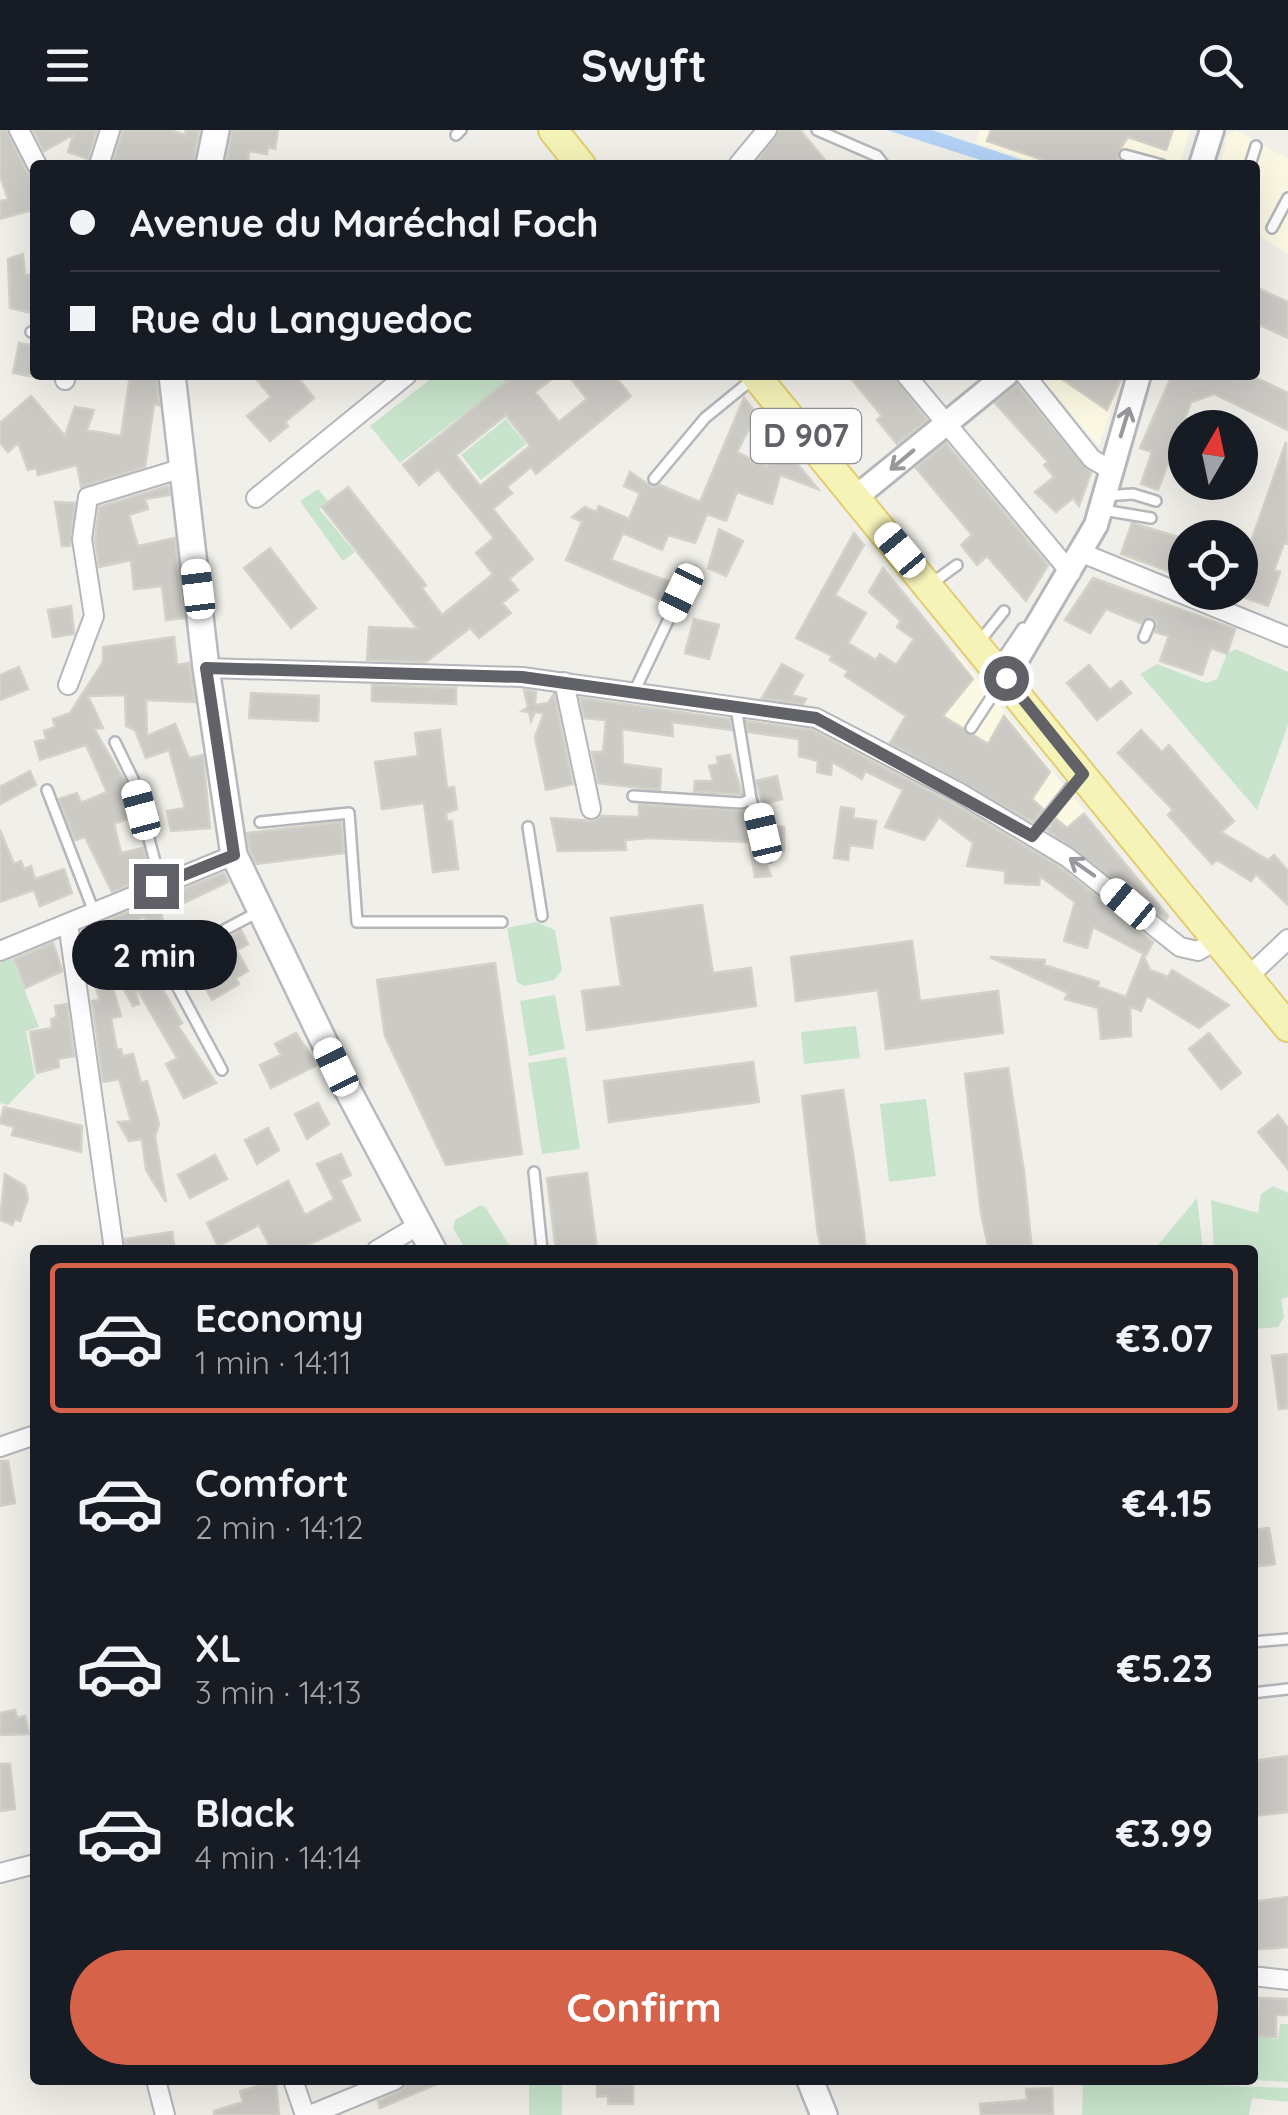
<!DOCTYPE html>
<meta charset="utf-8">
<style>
:root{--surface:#171b24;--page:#20242c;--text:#f1f3f6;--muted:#9ea1a6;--line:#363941;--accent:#d66249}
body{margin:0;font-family:Quicksand,sans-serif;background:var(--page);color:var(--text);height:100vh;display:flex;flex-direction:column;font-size:38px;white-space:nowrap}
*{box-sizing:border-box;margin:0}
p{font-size:32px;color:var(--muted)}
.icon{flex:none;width:55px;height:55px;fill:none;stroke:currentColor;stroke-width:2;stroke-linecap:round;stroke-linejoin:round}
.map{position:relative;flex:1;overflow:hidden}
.details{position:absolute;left:30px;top:1115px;width:1228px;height:840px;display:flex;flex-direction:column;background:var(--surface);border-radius:10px;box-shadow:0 10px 40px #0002}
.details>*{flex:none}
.hud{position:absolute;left:30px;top:30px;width:1230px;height:220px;border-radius:10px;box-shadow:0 10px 40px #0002;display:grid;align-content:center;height:220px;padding:0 40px;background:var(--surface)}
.needle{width:65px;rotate:9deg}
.fabs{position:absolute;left:1168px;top:280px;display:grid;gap:20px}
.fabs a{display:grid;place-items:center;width:90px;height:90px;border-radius:50%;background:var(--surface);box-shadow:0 10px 40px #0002;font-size:50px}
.end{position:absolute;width:45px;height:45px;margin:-22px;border:12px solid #606267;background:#fff;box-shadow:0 0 0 5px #fff}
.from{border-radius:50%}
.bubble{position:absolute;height:70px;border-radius:35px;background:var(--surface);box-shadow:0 10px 40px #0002;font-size:32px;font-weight:700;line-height:70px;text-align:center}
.car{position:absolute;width:30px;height:60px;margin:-30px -15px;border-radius:12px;box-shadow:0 0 8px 2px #0007;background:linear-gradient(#fff 24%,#345 0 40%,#fff 0 76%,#345 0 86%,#fff 0)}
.hud b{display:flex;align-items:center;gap:35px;height:95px;font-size:38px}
.hud b+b{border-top:2px solid var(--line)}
.hud i{width:25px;height:25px;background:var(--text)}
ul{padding:18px 0 0;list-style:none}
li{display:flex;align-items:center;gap:30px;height:150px;margin:0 20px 15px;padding:0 20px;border:5px solid transparent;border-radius:10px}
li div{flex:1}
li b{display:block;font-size:38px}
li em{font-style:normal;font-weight:700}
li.active{border-color:var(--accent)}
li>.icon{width:90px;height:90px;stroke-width:1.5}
.primary-button{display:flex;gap:20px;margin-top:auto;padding:20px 40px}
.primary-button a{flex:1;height:115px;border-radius:60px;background:var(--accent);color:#fff;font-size:40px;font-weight:700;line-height:115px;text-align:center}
header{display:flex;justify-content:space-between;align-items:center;height:130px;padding:0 40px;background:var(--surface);font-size:45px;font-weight:700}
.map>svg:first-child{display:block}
</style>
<header><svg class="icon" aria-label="menu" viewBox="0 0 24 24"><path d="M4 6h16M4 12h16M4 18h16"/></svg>Swyft<svg class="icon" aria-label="search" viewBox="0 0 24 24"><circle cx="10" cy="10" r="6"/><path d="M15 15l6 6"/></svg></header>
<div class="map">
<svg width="1288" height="1985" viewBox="0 0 1288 1985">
<rect width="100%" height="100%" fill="#f0efe9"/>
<path fill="#fbf8e3" d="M 980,0 L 1187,0 L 1190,1 L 1179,35 L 1043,35 L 975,13 Z
M 1237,0 L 1288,29 L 1288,124 L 1255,103 L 1255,35 L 1220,35 L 1228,5 Z
M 1039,245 L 1122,245 L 1099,316 Z
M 957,523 L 1084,680 L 1051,711 L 898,624 Z"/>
<path fill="#c9e4cc" d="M 436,245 L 514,245 L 400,333 L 370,296 Z
M 506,289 L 526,314 L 481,350 L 461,325 Z
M 318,359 L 328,371 L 319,379 L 355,422 L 343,431 L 300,371 Z
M 1236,519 L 1288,542 L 1288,595 L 1257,680 L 1140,544 L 1157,534 L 1206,553 L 1217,549 L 1227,524 Z
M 536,792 L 555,800 L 562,840 L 554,850 L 524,856 L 517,852 L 507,798 Z
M 12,828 L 39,897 L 26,901 L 35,947 L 8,975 L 0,973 L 0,833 Z
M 555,865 L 565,919 L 529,926 L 520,871 Z
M 856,896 L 860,928 L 804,934 L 801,902 Z
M 566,927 L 580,1019 L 542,1024 L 528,933 Z
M 926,969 L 936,1046 L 889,1052 L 880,974 Z
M 1273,1056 L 1288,1063 L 1288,1167 L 1281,1169 L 1284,1187 L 1278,1197 L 1253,1199 L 1252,1120 L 1214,1120 L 1211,1070 L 1258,1083 L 1261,1064 Z
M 1197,1068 L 1203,1120 L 1154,1120 Z
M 481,1075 L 486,1078 L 512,1120 L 466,1120 L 453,1098 L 455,1090 Z
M 1280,1894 L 1288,1894 L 1288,1952 L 1253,1950 L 1253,1906 L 1278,1909 Z
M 529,1950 L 562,1950 L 562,1985 L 529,1985 Z
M 1083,1950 L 1288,1958 L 1288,1972 L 1252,1968 L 1249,1985 L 1082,1985 Z"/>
<path fill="#b3d2f6" d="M 887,0 L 932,0 L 1037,35 L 996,35 Z"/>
<path fill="#cccac5" stroke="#d4d2c8" stroke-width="2.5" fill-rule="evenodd" d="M 0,0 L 7,0 L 26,41 L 35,47 L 35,79 L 0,89 L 0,71 L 8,69 L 0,46 Z
M 33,0 L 97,0 L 88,29 L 68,22 L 73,5 L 44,21 Z
M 122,0 L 171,0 L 185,5 L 186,0 L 199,0 L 193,35 L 112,35 Z
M 232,0 L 278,0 L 275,19 L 268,17 L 267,24 L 249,21 L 248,35 L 226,35 Z
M 779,0 L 800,0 L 829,35 L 760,35 L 756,33 Z
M 991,0 L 1173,0 L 1166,20 L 1128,7 L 1118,22 L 1118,35 L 1058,35 L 987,11 Z
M 23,124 L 25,145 L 35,144 L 35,184 L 10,178 L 8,129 Z
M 1255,157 L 1288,172 L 1288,208 L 1255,193 Z
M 19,213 L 35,216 L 35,247 L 13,243 Z
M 130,245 L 156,245 L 159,275 L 154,274 L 145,337 L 81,357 L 77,335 L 38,345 L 36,338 L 28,340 L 18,313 L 8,322 L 0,313 L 0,293 L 31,266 L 65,306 L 75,277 L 94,280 L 87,300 L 121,306 Z
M 253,245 L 296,245 L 314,268 L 285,292 L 288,296 L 270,311 L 247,286 L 271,267 Z
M 514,245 L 557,245 L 535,262 L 559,292 L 587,269 L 568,245 L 614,245 L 631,266 L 536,344 L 531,337 L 507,357 L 512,363 L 493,379 L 533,429 L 509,449 L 518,460 L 502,473 L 511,483 L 479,508 L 470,498 L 426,532 L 367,530 L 369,497 L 418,499 L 322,377 L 348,357 L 426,455 L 422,458 L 442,485 L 493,444 L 476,423 L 494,408 L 438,339 L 419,355 L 403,335 ZM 506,285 L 530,316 L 480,356 L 456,325 Z
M 848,245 L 894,245 L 927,290 L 897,314 L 877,290 L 882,286 Z
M 1056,245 L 1123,245 L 1107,280 Z
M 1172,245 L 1250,245 L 1288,263 L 1288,300 L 1214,264 L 1191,272 L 1158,360 L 1141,354 L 1152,322 L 1140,318 Z
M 1017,255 L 1091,343 L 1079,376 L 1073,368 L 1056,382 L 1035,362 L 1054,347 L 1044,335 L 1048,332 L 995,273 Z
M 744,268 L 757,284 L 737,322 L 767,337 L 777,309 L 818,359 L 780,345 L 772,374 L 737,362 L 726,391 L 707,384 L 695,413 L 668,405 L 662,420 L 623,403 L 611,430 L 676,454 L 667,473 L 566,430 L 582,392 L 572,387 L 585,377 L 596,382 L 599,376 L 629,389 L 640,363 L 624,356 L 630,342 L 652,357 L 660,355 L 700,372 Z
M 1286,312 L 1288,414 L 1284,413 L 1274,440 L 1280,442 L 1268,476 L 1240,466 L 1240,428 L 1244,429 L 1251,412 Z
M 946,313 L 1048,435 L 1026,471 L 987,426 L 977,435 L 961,415 L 972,405 L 916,338 Z
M 168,356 L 170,365 L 145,369 L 148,379 L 129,385 L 138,416 L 175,408 L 184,488 L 166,490 L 162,456 L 134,459 L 131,430 L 99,437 L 95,409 L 99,377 Z
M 55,372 L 75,373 L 70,416 L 62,416 Z
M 1132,393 L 1185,409 L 1185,447 L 1121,424 Z
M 719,399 L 743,411 L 726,446 L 708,438 Z
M 854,403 L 864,415 L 835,465 L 866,483 L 848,513 L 876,530 L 880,524 L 896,535 L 914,509 L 897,497 L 901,491 L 869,462 L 883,438 L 973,549 L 943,586 L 988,614 L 1004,586 L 1050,642 L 1032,669 L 1043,679 L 1033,692 L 890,613 L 906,586 L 845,546 L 848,541 L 830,530 L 832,526 L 796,508 Z
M 270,418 L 316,478 L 291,498 L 244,438 Z
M 1093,448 L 1235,499 L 1227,524 L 1211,518 L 1202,545 L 1160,531 L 1169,506 L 1155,502 L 1157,493 L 1151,487 L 1141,493 L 1106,479 L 1090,503 L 1065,490 Z
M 71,476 L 74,504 L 53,507 L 48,480 Z
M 694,489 L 719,495 L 709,529 L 685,523 Z
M 174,507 L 177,535 L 189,533 L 195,572 L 146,570 L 147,606 L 175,594 L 189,628 L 203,625 L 210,698 L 171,701 L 167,681 L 185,678 L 169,620 L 146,628 L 135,600 L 126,596 L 125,565 L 88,566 L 103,598 L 94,599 L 125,652 L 134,686 L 114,694 L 121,723 L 143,718 L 147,731 L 130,736 L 136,752 L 112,762 L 85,707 L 75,710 L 59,669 L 77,663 L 81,673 L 107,662 L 86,615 L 40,630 L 35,612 L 46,609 L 44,601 L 55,597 L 53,589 L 70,583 L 103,532 L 103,517 Z
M 782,534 L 803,545 L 792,565 L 806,569 L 803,574 L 762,568 Z
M 1089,535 L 1110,560 L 1121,551 L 1131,563 L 1097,590 L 1067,553 Z
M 19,537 L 28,559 L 0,570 L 0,545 Z
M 372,555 L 456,558 L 456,574 L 372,571 Z
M 524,560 L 536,562 L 535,575 L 548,573 L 554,564 L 573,654 L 546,660 L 535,607 L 544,583 L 535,582 L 531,591 L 529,582 L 522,581 L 528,577 Z
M 251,563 L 319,566 L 318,591 L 249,588 Z
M 580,568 L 730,589 L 732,600 L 672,592 L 673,606 L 622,599 L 623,634 L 661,639 L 660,660 L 598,653 L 592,622 L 603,622 L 606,590 L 584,588 Z
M 746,591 L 812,600 L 954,674 L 1060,737 L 1153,812 L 1146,825 L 1093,797 L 1087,818 L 1064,811 L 1075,772 L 1040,746 L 1039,755 L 1005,753 L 1005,741 L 967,736 L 973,713 L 939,687 L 924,710 L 885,697 L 903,660 L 865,641 L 862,649 L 832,632 L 831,645 L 817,642 L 818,631 L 799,626 L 799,609 L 748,602 Z
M 440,600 L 447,658 L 454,657 L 457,679 L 446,683 L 447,691 L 452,691 L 458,739 L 433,742 L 424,673 L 382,679 L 375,632 L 418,626 L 415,603 Z
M 1141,600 L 1162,622 L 1169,615 L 1234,691 L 1221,702 L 1268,730 L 1274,725 L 1288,741 L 1288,775 L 1256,744 L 1251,751 L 1217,730 L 1212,734 L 1168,685 L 1173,680 L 1118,623 Z
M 730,625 L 742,664 L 694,662 L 695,651 L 713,651 L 709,636 L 718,634 L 717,627 Z
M 30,641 L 36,655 L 0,674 L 0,657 Z
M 777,646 L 782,669 L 767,673 L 772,696 L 784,697 L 784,721 L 776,721 L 756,651 Z
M 639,675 L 746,680 L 771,746 L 755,747 L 749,712 L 650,708 L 625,710 L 626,720 L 558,721 L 551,688 L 593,691 L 601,686 L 639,687 Z
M 841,677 L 854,679 L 853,688 L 876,691 L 872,718 L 850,715 L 848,730 L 834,728 Z
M 1084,684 L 1168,786 L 1166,790 L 1047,700 L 1056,689 L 1067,698 Z
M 341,692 L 344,723 L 256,734 L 250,720 L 247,703 Z
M 0,700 L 14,734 L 21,731 L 24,739 L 31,736 L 35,749 L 64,739 L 72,763 L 40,776 L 34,760 L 0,772 Z
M 224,743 L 228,752 L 184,773 L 181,760 Z
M 158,770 L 170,820 L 164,823 L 144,787 L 118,797 L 139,874 L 133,876 L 116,845 L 110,848 L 121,886 L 111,888 L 117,920 L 121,919 L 122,926 L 133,924 L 141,953 L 147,951 L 159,994 L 155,1006 L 166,1072 L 146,1040 L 142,1009 L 129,1011 L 118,992 L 131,991 L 119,949 L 103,952 L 92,871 L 100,870 L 86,830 L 82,801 Z
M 702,775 L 713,843 L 751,838 L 756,876 L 587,900 L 582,861 L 621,856 L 611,788 Z
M 241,800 L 248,814 L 237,820 L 248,841 L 236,848 L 239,854 L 212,870 L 192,833 Z
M 912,811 L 920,871 L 998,861 L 1003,903 L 886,919 L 878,860 L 796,871 L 791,827 Z
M 53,813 L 62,841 L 25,858 L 14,829 Z
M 1143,825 L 1150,840 L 1168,847 L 1172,840 L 1229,875 L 1199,898 L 1147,866 L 1141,881 L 1130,876 L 1131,906 L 1101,909 L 1098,878 L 1065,869 L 1068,863 L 990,827 L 1045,830 L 1044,835 L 1099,852 L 1098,857 L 1126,867 Z
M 495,833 L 522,1024 L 446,1035 L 385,906 L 377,850 Z
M 156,848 L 182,893 L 178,896 L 216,953 L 184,968 L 166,934 L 177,928 L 137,859 Z
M 67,874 L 74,926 L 58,929 L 59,937 L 37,943 L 30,902 L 52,898 L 51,889 L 57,887 L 55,876 Z
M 296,903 L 317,935 L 271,958 L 260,935 L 281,925 L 275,914 Z
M 1209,903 L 1241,943 L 1221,959 L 1189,919 Z
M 753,932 L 759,972 L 609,992 L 604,951 Z
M 1008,938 L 1024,1042 L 1032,1120 L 989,1120 L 981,1083 L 965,944 Z
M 843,960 L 859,1063 L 866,1120 L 822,1120 L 818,1105 L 802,966 Z
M 318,973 L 329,994 L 307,1009 L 295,984 Z
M 4,977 L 82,996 L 81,1022 L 12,1005 L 14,997 L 0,993 Z
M 1278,985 L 1288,998 L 1288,1039 L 1258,1002 Z
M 268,998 L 279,1020 L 257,1034 L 245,1010 Z
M 341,1024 L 351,1045 L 340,1050 L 360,1090 L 298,1120 L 272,1120 L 259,1095 L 218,1116 L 207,1093 L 288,1051 L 305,1085 L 334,1069 L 317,1034 Z
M 215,1025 L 227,1049 L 190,1068 L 178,1045 Z
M 587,1043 L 597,1120 L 556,1120 L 547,1048 Z
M 5,1044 L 25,1056 L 28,1068 L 20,1091 L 15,1089 L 12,1095 L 0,1090 Z
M 172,1102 L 175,1120 L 126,1120 L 125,1109 Z
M 1288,1224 L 1288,1278 L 1279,1279 L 1272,1226 Z
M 0,1331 L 8,1331 L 15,1373 L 0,1376 Z
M 1269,1398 L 1275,1434 L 1252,1437 L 1252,1400 Z
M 15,1580 L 17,1588 L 25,1586 L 29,1604 L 0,1605 L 0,1583 Z
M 1288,1626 L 1288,1682 L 1252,1686 L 1252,1631 Z
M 0,1634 L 10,1634 L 15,1679 L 0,1681 Z
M 1288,1767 L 1288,1817 L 1252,1820 L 1252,1772 Z
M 1259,1868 L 1288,1869 L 1288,1885 L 1276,1885 L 1276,1907 L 1255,1906 Z
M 446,1950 L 380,1978 L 378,1971 L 401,1961 L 410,1950 Z
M 597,1950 L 626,1950 L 626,1955 L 633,1955 L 633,1974 L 608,1974 L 608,1966 L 597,1967 Z
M 276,1951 L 279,1985 L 214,1985 L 214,1981 L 243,1972 L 240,1961 Z
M 1052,1958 L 1053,1984 L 981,1985 L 980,1974 L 1027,1970 L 1026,1959 Z"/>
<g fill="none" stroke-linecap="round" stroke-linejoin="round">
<defs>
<path id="service" d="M 817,0 L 877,26 L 884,35
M 456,5 L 461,0
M 1125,25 L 1162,35
M 1250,35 L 1256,16
M 1272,98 L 1288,68
M 31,202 L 35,203
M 654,349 L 705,288 L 754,248
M 1105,366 L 1133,364 L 1156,371
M 1103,380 L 1151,388
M 931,454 L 957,435
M 1144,507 L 1149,495
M 979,512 L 1004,481
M 998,535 L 1023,498
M 634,562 L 686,453
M 736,577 L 751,669 L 769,727
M 971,598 L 1000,554
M 115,612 L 133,649 L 161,754
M 47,660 L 94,782
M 633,666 L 742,673 L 751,669
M 260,692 L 349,683 L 357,792 L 502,792
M 528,697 L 542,786
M 1032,706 L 1077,649
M 222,940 L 164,832 L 258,782
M 534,1042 L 542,1120
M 1252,1512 L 1288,1509
M 1252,1563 L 1288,1559"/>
<path id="minor" d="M 19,0 L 37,35
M 99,35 L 110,0
M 738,35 L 767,0
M 906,245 L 1071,443
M 1025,245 L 1092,329 L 1111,340
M 65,250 L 66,245
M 256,368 L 407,245
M 1082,423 L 1288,507
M 206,538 L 522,547 L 816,588 L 960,663 L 1067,727 L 1180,817 L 1198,821 L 1217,810
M 564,552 L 591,679
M 68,555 L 94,486 L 82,409 L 88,367 L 183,338
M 68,793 L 114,1120
M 0,821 L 234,725
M 1248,847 L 1288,809
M 377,1120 L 419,1095
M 0,1317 L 35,1305
M 0,1743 L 35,1734
M 1252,1846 L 1288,1850
M 156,1950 L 165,1985
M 293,1950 L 305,1985
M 310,1985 L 395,1950"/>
<path id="tertiary" d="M 1201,35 L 1212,0
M 856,367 L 1006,245
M 1006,548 L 1096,395 L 1139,245"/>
<path id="secondary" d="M 209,35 L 216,0
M 172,245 L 206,538 L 234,725 L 344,953 L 433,1120
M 810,1950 L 824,1985"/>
<path id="primary" d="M 553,0 L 581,35
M 755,245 L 1288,897"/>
</defs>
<use href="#service" stroke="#b6b7bb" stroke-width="14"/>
<use href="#minor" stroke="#b6b7bb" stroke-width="22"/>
<use href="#tertiary" stroke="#b6b7bb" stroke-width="28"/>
<use href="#secondary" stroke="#b7b9be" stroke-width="30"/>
<use href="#primary" stroke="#e2ce70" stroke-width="32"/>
<use href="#service" stroke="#fff" stroke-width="9"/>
<use href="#minor" stroke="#fff" stroke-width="18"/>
<use href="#tertiary" stroke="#fff" stroke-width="22"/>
<use href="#secondary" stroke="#fff" stroke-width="25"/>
<use href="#primary" stroke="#f6f3b8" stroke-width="28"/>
</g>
<defs><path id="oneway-shaft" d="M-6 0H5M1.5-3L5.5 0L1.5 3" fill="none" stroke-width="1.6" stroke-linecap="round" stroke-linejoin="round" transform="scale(2.5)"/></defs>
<g stroke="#98999c">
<use href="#oneway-shaft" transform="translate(1125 292) rotate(-73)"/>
<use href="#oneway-shaft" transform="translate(902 330) rotate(140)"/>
<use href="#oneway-shaft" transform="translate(1082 737) rotate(-145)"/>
</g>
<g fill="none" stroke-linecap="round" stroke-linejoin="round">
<path stroke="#606267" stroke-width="12" d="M 156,756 L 234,725 L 206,538 L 522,547 L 816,588 L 1032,706 L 1083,644 L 1006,548"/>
</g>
<g text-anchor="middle" stroke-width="8" stroke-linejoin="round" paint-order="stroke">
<rect fill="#fff" stroke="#909195" stroke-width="2.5" x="751" y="279" width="110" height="54" rx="8"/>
<g font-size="32" font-weight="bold" fill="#606267">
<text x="806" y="317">D 907</text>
</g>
</g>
</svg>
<div class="fabs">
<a><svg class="needle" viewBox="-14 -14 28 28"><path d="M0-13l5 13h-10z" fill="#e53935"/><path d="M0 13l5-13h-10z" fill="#9ea1a6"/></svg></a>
<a><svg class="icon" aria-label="locate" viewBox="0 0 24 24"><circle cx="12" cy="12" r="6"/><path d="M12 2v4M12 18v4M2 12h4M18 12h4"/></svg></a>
</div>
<i class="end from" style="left:1006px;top:548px"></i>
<i class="end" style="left:156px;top:756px"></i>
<div class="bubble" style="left:72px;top:790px;width:165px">2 min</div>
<i class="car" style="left:900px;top:420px;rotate:320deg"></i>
<i class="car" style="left:198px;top:459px;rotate:353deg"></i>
<i class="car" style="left:681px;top:463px;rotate:206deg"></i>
<i class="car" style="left:141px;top:680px;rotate:345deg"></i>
<i class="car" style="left:763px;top:703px;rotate:347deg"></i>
<i class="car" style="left:1128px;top:774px;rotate:310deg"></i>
<i class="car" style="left:336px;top:937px;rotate:334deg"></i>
<div class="hud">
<b><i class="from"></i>Avenue du Maréchal Foch</b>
<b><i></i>Rue du Languedoc</b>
</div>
<section class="details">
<ul>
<li class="active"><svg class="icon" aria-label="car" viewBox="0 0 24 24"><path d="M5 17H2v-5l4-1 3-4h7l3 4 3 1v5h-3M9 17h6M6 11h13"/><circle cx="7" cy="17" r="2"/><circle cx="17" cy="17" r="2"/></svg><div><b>Economy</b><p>1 min · 14:11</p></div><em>€3.07</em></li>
<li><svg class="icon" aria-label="car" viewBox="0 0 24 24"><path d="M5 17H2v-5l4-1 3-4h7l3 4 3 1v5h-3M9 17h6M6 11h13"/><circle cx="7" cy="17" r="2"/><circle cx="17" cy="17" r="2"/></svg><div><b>Comfort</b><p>2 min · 14:12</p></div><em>€4.15</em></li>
<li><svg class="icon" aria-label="car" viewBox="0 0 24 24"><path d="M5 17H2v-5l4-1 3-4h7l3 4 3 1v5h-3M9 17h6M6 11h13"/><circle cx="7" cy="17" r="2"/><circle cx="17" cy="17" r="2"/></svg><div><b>XL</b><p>3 min · 14:13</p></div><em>€5.23</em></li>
<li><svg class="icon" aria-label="car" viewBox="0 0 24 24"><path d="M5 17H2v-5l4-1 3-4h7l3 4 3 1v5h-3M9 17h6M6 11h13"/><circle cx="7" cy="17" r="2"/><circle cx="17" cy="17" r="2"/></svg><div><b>Black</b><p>4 min · 14:14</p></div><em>€3.99</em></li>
</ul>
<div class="primary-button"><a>Confirm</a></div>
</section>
</div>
